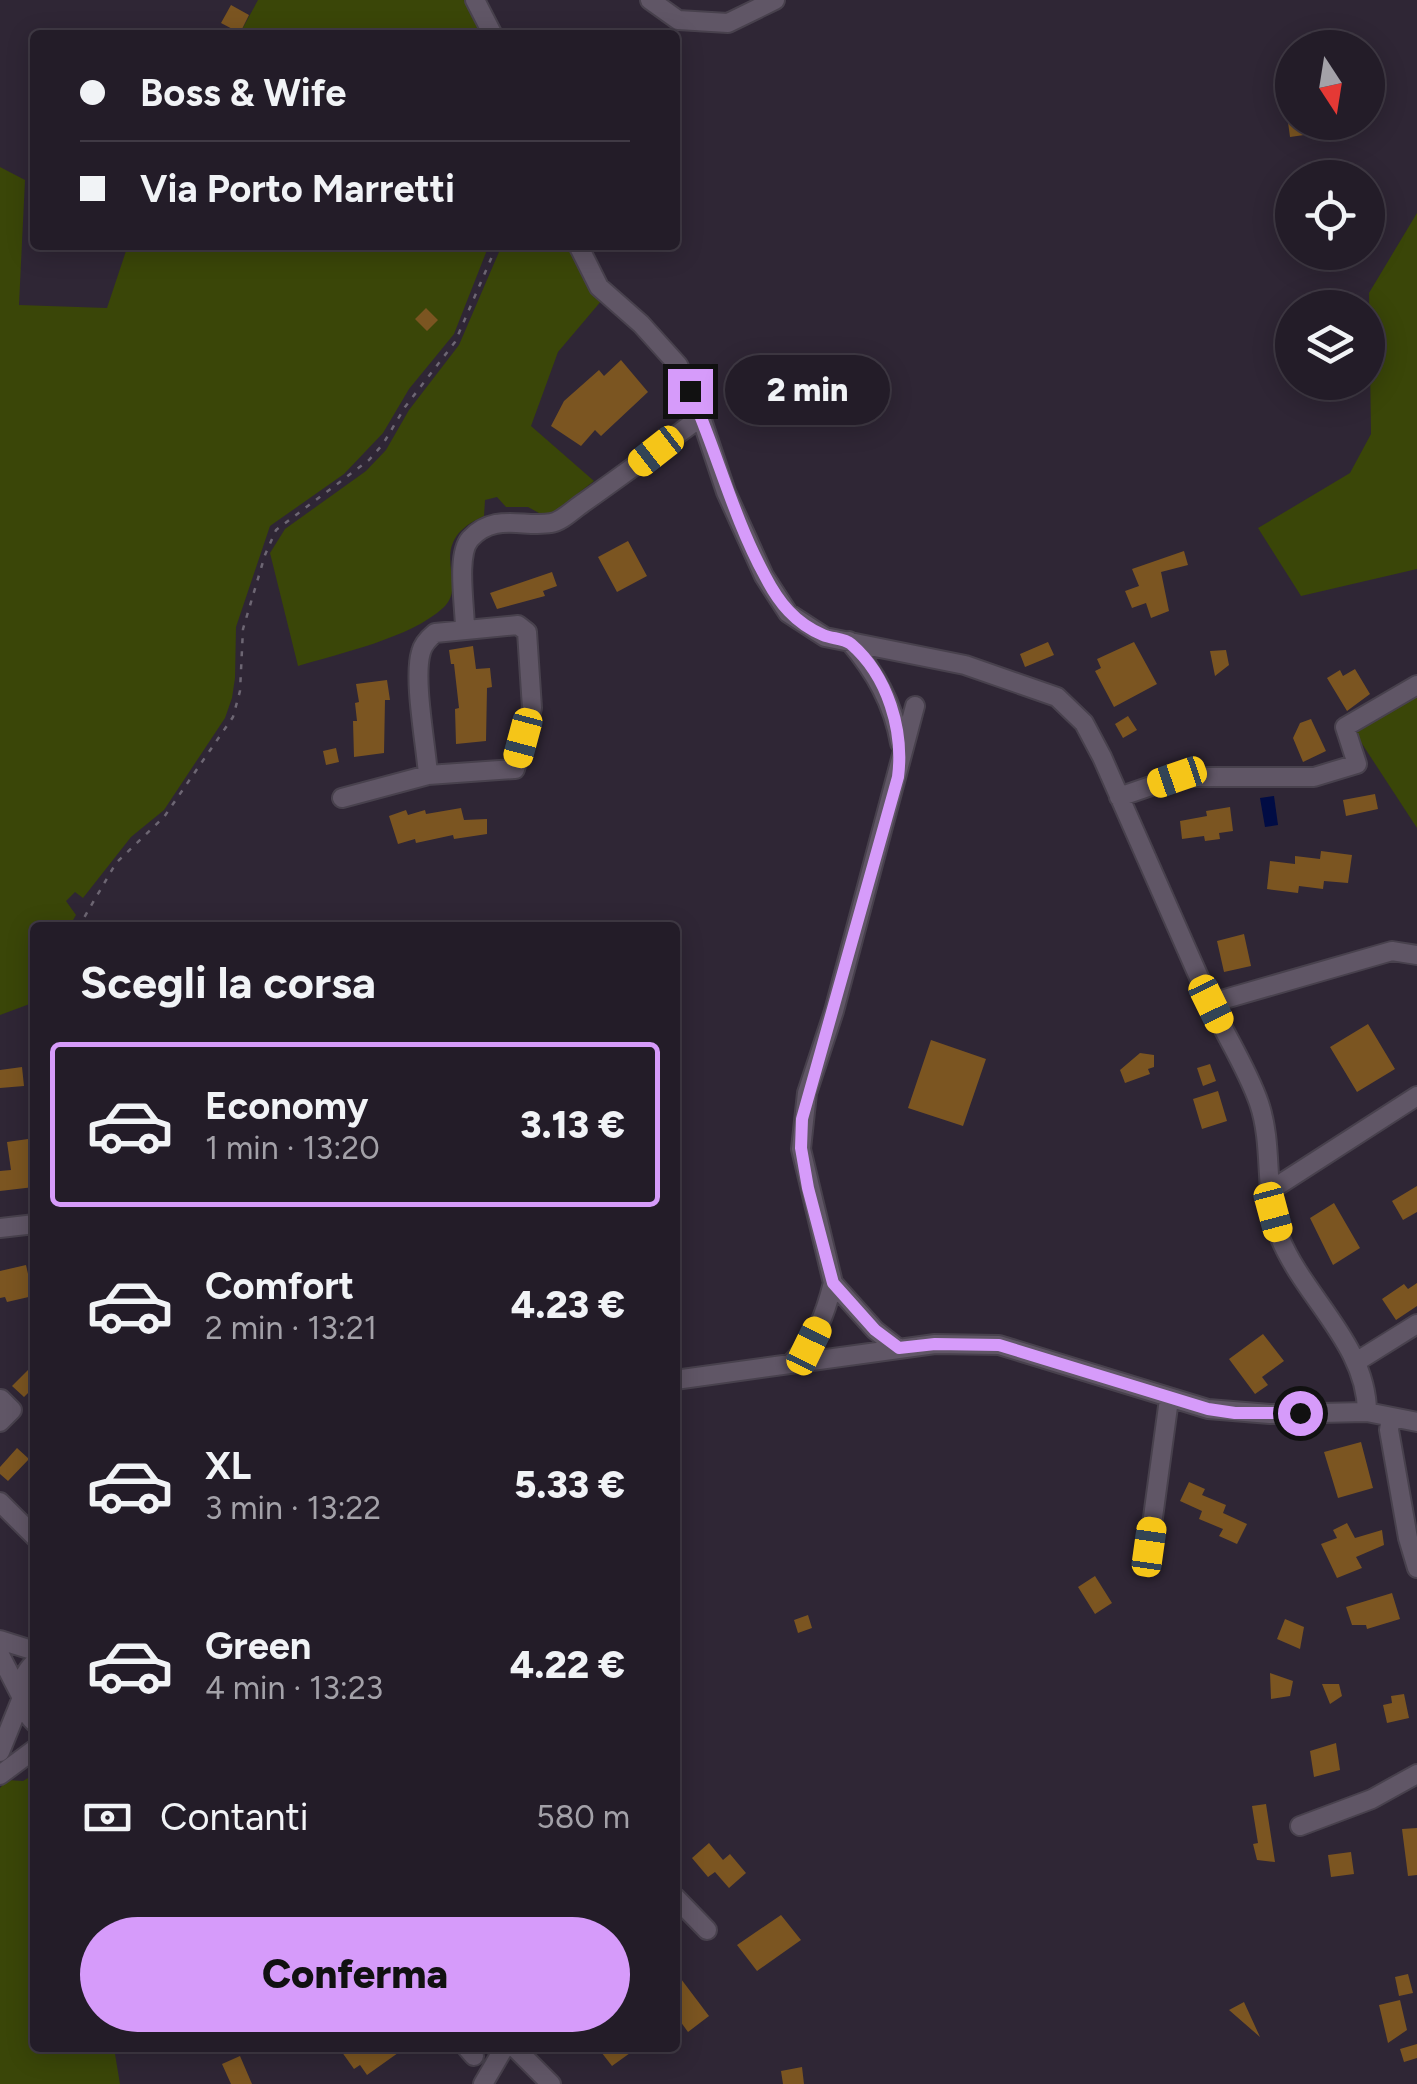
<!DOCTYPE html>
<html lang="it">
<meta charset="utf-8">
<style>
:root{--surface:#231c28;--page:#2f2934;--text:#f1f3f6;--muted:#a3a1a8;--line:#403a45;--accent:#d69bfa}
body{margin:0;font-family:Figtree,sans-serif;background:var(--page);color:var(--text);height:100vh;display:flex;flex-direction:column;font-size:38px;white-space:nowrap}
*{box-sizing:border-box;margin:0}
p{font-size:32px;color:var(--muted)}
.icon{flex:none;width:55px;height:55px;fill:none;stroke:currentColor;stroke-width:2;stroke-linecap:round;stroke-linejoin:round}
.map{position:relative;flex:1;overflow:hidden}
.sheet{position:absolute;left:30px;top:922px;width:650px;height:1130px;display:flex;flex-direction:column;background:var(--surface);border-radius:10px;box-shadow:0 5px 25px #0003,0 0 0 2px var(--line)}
.sheet>*{flex:none}
.hud{position:absolute;left:30px;top:30px;width:650px;height:220px;border-radius:10px;box-shadow:0 5px 25px #0003,0 0 0 2px var(--line);display:grid;align-content:center;height:220px;padding:0 50px;background:var(--surface)}
.needle{width:65px;rotate:168deg}
.fabs{position:absolute;left:1275px;top:30px;display:grid;gap:20px}
.fabs a{display:grid;place-items:center;width:110px;height:110px;border-radius:50%;background:var(--surface);box-shadow:0 5px 25px #0003,0 0 0 2px var(--line);font-size:50px}
.end{position:absolute;width:45px;height:45px;margin:-22px;border:12px solid #d69bfa;background:#111;box-shadow:0 0 0 5px #111}
.from{border-radius:50%}
.bubble{position:absolute;height:70px;border-radius:35px;background:var(--surface);box-shadow:0 5px 25px #0003,0 0 0 2px var(--line);font-size:32px;font-weight:800;line-height:70px;text-align:center}
.car{position:absolute;width:30px;height:60px;margin:-30px -15px;border-radius:12px;box-shadow:0 0 8px 2px #0007;background:linear-gradient(#f5c518 24%,#345 0 40%,#f5c518 0 76%,#345 0 86%,#f5c518 0)}
.hud b{display:flex;align-items:center;gap:35px;height:95px;font-size:38px}
.hud b+b{border-top:2px solid var(--line)}
.hud i{width:25px;height:25px;background:var(--text)}
ul{padding:0;list-style:none}
li{display:flex;align-items:center;gap:30px;height:165px;margin:0 20px 15px;padding:0 30px;border:5px solid transparent;border-radius:10px}
li div{flex:1}
li b{display:block;font-size:38px}
li em{font-style:normal;font-weight:800}
li.on{border-color:var(--accent)}
li>.icon{width:90px;height:90px;stroke-width:1.5}
h2{padding:0 50px;font-size:45px;line-height:120px}
.pay{display:flex;align-items:center;gap:25px;height:110px;padding:0 50px;font-size:38px}
.pay p{margin-inline-start:auto}
.primary-button{display:flex;gap:20px;margin-top:auto;padding:20px 50px}
.primary-button a{flex:1;height:115px;border-radius:60px;background:var(--accent);color:#111;font-size:40px;font-weight:800;line-height:115px;text-align:center}
.map>svg:first-child{display:block}
</style>
<div class="map">
<svg width="1417" height="2084" viewBox="0 0 1417 2084">
<rect width="100%" height="100%" fill="#2f2635"/>
<path fill="#3a4608" d="M 258,0 L 467,0 L 486,35 L 239,35 Z
M 0,167 L 25,180 L 19,305 L 107,308 L 128,245 L 489,245 L 454,334 L 409,389 L 383,433 L 344,474 L 270,526 L 236,627 L 235,678 L 232,698 L 225,718 L 164,810 L 131,837 L 83,898 L 75,892 L 66,901 L 76,915 L 69,927 L 35,928 L 35,1002 L 0,1015 Z
M 1417,213 L 1417,569 L 1301,596 L 1258,528 L 1350,473 L 1371,434 L 1369,293 Z
M 502,245 L 575,245 L 602,300 L 558,352 L 531,426 L 594,481 L 550,515 L 539,513 L 528,507 L 506,507 L 497,497 L 485,500 L 484,516 C 421,544 471,583 443,608 C 410,638 341,653 298,666 L 270,553 L 285,529 L 366,471 L 386,450 L 409,410 L 459,345 Z
M 1417,693 L 1417,828 L 1353,730 Z
M 35,1759 L 35,2048 L 114,2048 L 120,2084 L 0,2084 L 0,1788 L 7,1780 L 23,1781 L 33,1775 Z"/>
<path fill="#010c44" d="M 1274,796 L 1278,825 L 1265,827 L 1260,798 Z"/>
<path fill="#7b5521" d="M 231,5 L 249,15 L 240,33 L 221,23 Z
M 1288,122 L 1303,122 L 1304,135 L 1290,137 Z
M 426,308 L 438,320 L 427,331 L 415,319 Z
M 621,360 L 648,392 L 601,436 L 595,430 L 581,446 L 551,426 L 564,401 L 599,370 L 604,376 Z
M 742,379 L 750,392 L 734,403 L 725,390 Z
M 628,541 L 647,576 L 617,592 L 598,557 Z
M 1184,551 L 1188,565 L 1161,572 L 1169,611 L 1151,618 L 1146,603 L 1132,608 L 1125,591 L 1139,586 L 1132,569 Z
M 552,572 L 557,586 L 543,591 L 545,596 L 497,609 L 490,593 Z
M 1048,642 L 1054,655 L 1025,667 L 1020,654 Z
M 1134,642 L 1157,684 L 1114,707 L 1095,671 L 1101,668 L 1097,659 Z
M 473,646 L 476,669 L 490,668 L 492,687 L 487,688 L 486,741 L 456,744 L 455,709 L 459,708 L 454,664 L 451,664 L 449,650 Z
M 1226,650 L 1229,665 L 1215,676 L 1210,651 Z
M 1355,669 L 1370,694 L 1347,711 L 1327,678 L 1340,670 L 1343,676 Z
M 387,680 L 390,700 L 385,700 L 384,753 L 354,757 L 353,721 L 357,721 L 355,703 L 359,702 L 356,684 Z
M 1128,716 L 1137,730 L 1123,738 L 1115,724 Z
M 1311,719 L 1326,751 L 1303,762 L 1293,738 L 1300,723 Z
M 336,748 L 339,762 L 326,765 L 323,751 Z
M 1375,794 L 1378,809 L 1346,816 L 1343,800 Z
M 1230,807 L 1233,831 L 1219,833 L 1220,839 L 1205,841 L 1204,836 L 1182,839 L 1180,821 L 1207,816 L 1206,811 Z
M 461,808 L 464,820 L 487,819 L 487,834 L 454,839 L 453,835 L 416,843 L 415,839 L 398,844 L 389,816 L 406,810 L 408,815 L 425,810 L 426,814 Z
M 1321,851 L 1352,855 L 1348,883 L 1324,881 L 1323,889 L 1299,886 L 1298,893 L 1267,889 L 1270,861 L 1295,864 L 1295,856 L 1320,859 Z
M 1244,934 L 1251,966 L 1224,972 L 1217,941 Z
M 1368,1024 L 1395,1069 L 1357,1092 L 1330,1047 Z
M 931,1040 L 986,1059 L 963,1126 L 908,1108 Z
M 1140,1053 L 1154,1055 L 1154,1067 L 1148,1069 L 1150,1074 L 1125,1083 L 1120,1070 Z
M 1210,1064 L 1216,1081 L 1203,1086 L 1197,1068 Z
M 22,1067 L 24,1086 L 0,1088 L 0,1070 Z
M 1218,1091 L 1227,1121 L 1202,1129 L 1193,1099 Z
M 28,1139 L 34,1187 L 0,1191 L 0,1171 L 11,1170 L 7,1142 Z
M 1417,1186 L 1417,1212 L 1403,1220 L 1392,1201 Z
M 1334,1203 L 1360,1248 L 1333,1265 L 1310,1218 Z
M 26,1265 L 33,1296 L 7,1302 L 5,1297 L 0,1298 L 0,1271 Z
M 1417,1283 L 1417,1306 L 1396,1320 L 1382,1299 L 1404,1284 L 1408,1289 Z
M 1263,1334 L 1284,1361 L 1262,1377 L 1268,1385 L 1255,1394 L 1229,1359 Z
M 35,1363 L 35,1386 L 24,1397 L 12,1386 Z
M 1361,1442 L 1373,1488 L 1338,1498 L 1324,1452 Z
M 17,1448 L 29,1459 L 8,1481 L 0,1474 L 0,1467 Z
M 1189,1482 L 1205,1489 L 1202,1495 L 1226,1505 L 1223,1513 L 1247,1524 L 1237,1544 L 1219,1536 L 1223,1529 L 1199,1519 L 1202,1511 L 1180,1501 Z
M 1347,1523 L 1355,1538 L 1382,1530 L 1384,1545 L 1356,1557 L 1362,1568 L 1337,1578 L 1321,1544 L 1337,1538 L 1333,1530 Z
M 1095,1576 L 1112,1603 L 1095,1614 L 1078,1587 Z
M 1392,1593 L 1400,1619 L 1367,1629 L 1366,1625 L 1352,1625 L 1346,1607 Z
M 808,1615 L 812,1628 L 798,1633 L 794,1620 Z
M 1285,1619 L 1304,1627 L 1300,1649 L 1277,1639 Z
M 1270,1673 L 1293,1681 L 1290,1696 L 1271,1699 Z
M 1322,1684 L 1339,1684 L 1342,1696 L 1330,1704 Z
M 1404,1694 L 1409,1718 L 1387,1723 L 1383,1705 L 1392,1703 L 1391,1696 Z
M 1336,1743 L 1340,1770 L 1314,1777 L 1310,1751 Z
M 1266,1804 L 1275,1862 L 1257,1860 L 1253,1844 L 1258,1843 L 1252,1806 Z
M 1417,1828 L 1417,1875 L 1408,1876 L 1402,1829 Z
M 709,1843 L 723,1860 L 730,1854 L 746,1873 L 729,1888 L 715,1872 L 708,1877 L 692,1858 Z
M 1351,1852 L 1354,1874 L 1331,1877 L 1328,1855 Z
M 781,1915 L 801,1940 L 757,1971 L 737,1945 Z
M 675,1971 L 709,2016 L 688,2032 L 675,2014 Z
M 1408,1974 L 1413,1993 L 1399,1996 L 1395,1977 Z
M 1400,2000 L 1407,2030 L 1388,2043 L 1379,2005 Z
M 1244,2002 L 1260,2037 L 1229,2010 Z
M 1417,2044 L 1417,2058 L 1404,2062 L 1400,2049 Z
M 339,2048 L 405,2048 L 367,2075 L 360,2065 L 354,2069 Z
M 598,2048 L 637,2048 L 612,2066 Z
M 240,2056 L 252,2084 L 231,2084 L 222,2064 Z
M 802,2067 L 804,2084 L 783,2084 L 781,2071 Z"/>
<g fill="none" stroke-linecap="round" stroke-linejoin="round">
<defs>
<path id="minor" d="M 475,0 L 493,35
M 650,0 L 678,20 L 728,23 L 775,0
M 578,245 L 599,287 L 641,324 L 678,365 L 701,417 L 726,492 L 764,576 L 788,613 L 825,637 L 965,665 L 1057,697 L 1084,723 L 1102,757 C 1137,838 1174,919 1209,1000 C 1225,1035 1247,1068 1259,1103 C 1274,1147 1263,1195 1280,1238 C 1304,1297 1367,1345 1367,1412
M 465,629 C 465,607 456,555 470,539 C 494,512 524,528 551,523 C 561,522 574,509 583,503 C 623,475 662,446 701,417
M 849,641 C 875,672 893,703 900,743
M 1119,797 L 1177,777 L 1314,777 L 1357,764 L 1345,727 L 1417,685
M 342,798 L 428,775 L 515,769 L 532,708 L 527,632 L 518,625 L 435,633 C 429,638 423,644 421,652 C 413,679 426,745 428,775
M 1211,1003 L 1392,951 L 1417,955
M 1271,1190 L 1417,1096
M 0,1228 L 35,1224
M 899,1349 L 875,1330 L 833,1283 L 801,1149 L 807,1093 L 834,1011 L 915,706
M 1356,1362 L 1417,1324
M 791,1363 C 816,1340 825,1315 833,1283
M 675,1380 L 935,1344 L 999,1345 L 1208,1409 L 1270,1414 L 1367,1412 L 1417,1422
M 1391,1417 L 1389,1430 L 1408,1538 L 1417,1568
M 0,1422 L 12,1410 L 1,1399
M 0,1502 L 35,1537
M 1149,1547 L 1169,1399
M 0,1640 L 35,1651
M 0,1655 L 20,1694
M 35,1662 C 16,1680 16,1704 35,1723
M 0,1752 L 21,1700
M 0,1775 L 35,1749
M 1300,1826 L 1372,1799 L 1417,1774
M 675,1897 L 707,1930
M 467,2048 L 474,2056
M 515,2048 L 551,2084
M 483,2084 L 504,2048"/>
</defs>
<use href="#minor" stroke="#48414d" stroke-width="22"/>
<path stroke="#6d6673" stroke-width="2.5" stroke-dasharray="5 8" stroke-linecap="butt" d="M 78,928 L 116,863 L 164,817 L 233,717 L 240,691 L 243,629 L 265,555 L 276,530 L 369,460 L 383,444 L 405,407 L 455,342 L 497,245"/>
<use href="#minor" stroke="#605666" stroke-width="18"/>
</g>
<g fill="none" stroke-linecap="round" stroke-linejoin="round">
<path stroke="#d69bfa" stroke-width="12" d="M 690,391 C 717,452 733,517 765,576 C 779,603 795,623 823,635 C 832,639 844,638 851,644 C 888,676 904,731 898,777 L 802,1119 L 801,1148 L 808,1188 L 833,1283 L 875,1330 L 899,1348 L 935,1344 L 999,1345 L 1208,1409 L 1235,1413 L 1300,1413"/>
</g>
</svg>
<div class="fabs">
<a><svg class="needle" viewBox="-14 -14 28 28"><path d="M0-13l5 13h-10z" fill="#e53935"/><path d="M0 13l5-13h-10z" fill="#a3a1a8"/></svg></a>
<a><svg class="icon" aria-label="locate" viewBox="0 0 24 24"><circle cx="12" cy="12" r="6"/><path d="M12 2v4M12 18v4M2 12h4M18 12h4"/></svg></a>
<a><svg class="icon" aria-label="layers" viewBox="0 0 24 24"><path d="M12 4l9 5-9 5-9-5zM3 14l9 5 9-5"/></svg></a>
</div>
<i class="end from" style="left:1300px;top:1413px"></i>
<i class="end" style="left:690px;top:391px"></i>
<div class="bubble" style="left:725px;top:355px;width:165px">2 min</div>
<i class="car" style="left:656px;top:451px;rotate:232deg"></i>
<i class="car" style="left:523px;top:738px;rotate:195deg"></i>
<i class="car" style="left:1177px;top:777px;rotate:251deg"></i>
<i class="car" style="left:1211px;top:1004px;rotate:154deg"></i>
<i class="car" style="left:1273px;top:1212px;rotate:165deg"></i>
<i class="car" style="left:809px;top:1346px;rotate:26deg"></i>
<i class="car" style="left:1149px;top:1547px;rotate:8deg"></i>
<div class="hud">
<b><i class="from"></i>Boss &amp; Wife</b>
<b><i></i>Via Porto Marretti</b>
</div>
<section class="sheet">
<h2>Scegli la corsa</h2>
<ul>
<li class="on"><svg class="icon" aria-label="car" viewBox="0 0 24 24"><path d="M5 17H2v-5l4-1 3-4h7l3 4 3 1v5h-3M9 17h6M6 11h13"/><circle cx="7" cy="17" r="2"/><circle cx="17" cy="17" r="2"/></svg><div><b>Economy</b><p>1 min · 13:20</p></div><em>3.13 €</em></li>
<li><svg class="icon" aria-label="car" viewBox="0 0 24 24"><path d="M5 17H2v-5l4-1 3-4h7l3 4 3 1v5h-3M9 17h6M6 11h13"/><circle cx="7" cy="17" r="2"/><circle cx="17" cy="17" r="2"/></svg><div><b>Comfort</b><p>2 min · 13:21</p></div><em>4.23 €</em></li>
<li><svg class="icon" aria-label="car" viewBox="0 0 24 24"><path d="M5 17H2v-5l4-1 3-4h7l3 4 3 1v5h-3M9 17h6M6 11h13"/><circle cx="7" cy="17" r="2"/><circle cx="17" cy="17" r="2"/></svg><div><b>XL</b><p>3 min · 13:22</p></div><em>5.33 €</em></li>
<li><svg class="icon" aria-label="car" viewBox="0 0 24 24"><path d="M5 17H2v-5l4-1 3-4h7l3 4 3 1v5h-3M9 17h6M6 11h13"/><circle cx="7" cy="17" r="2"/><circle cx="17" cy="17" r="2"/></svg><div><b>Green</b><p>4 min · 13:23</p></div><em>4.22 €</em></li>
</ul>
<div class="pay"><svg class="icon" aria-label="cash" viewBox="0 0 24 24"><path d="M3 7h18v10H3z"/><circle cx="12" cy="12" r="2"/></svg>Contanti<p>580 m</p></div>
<div class="primary-button"><a>Conferma</a></div>
</section>
</div>
